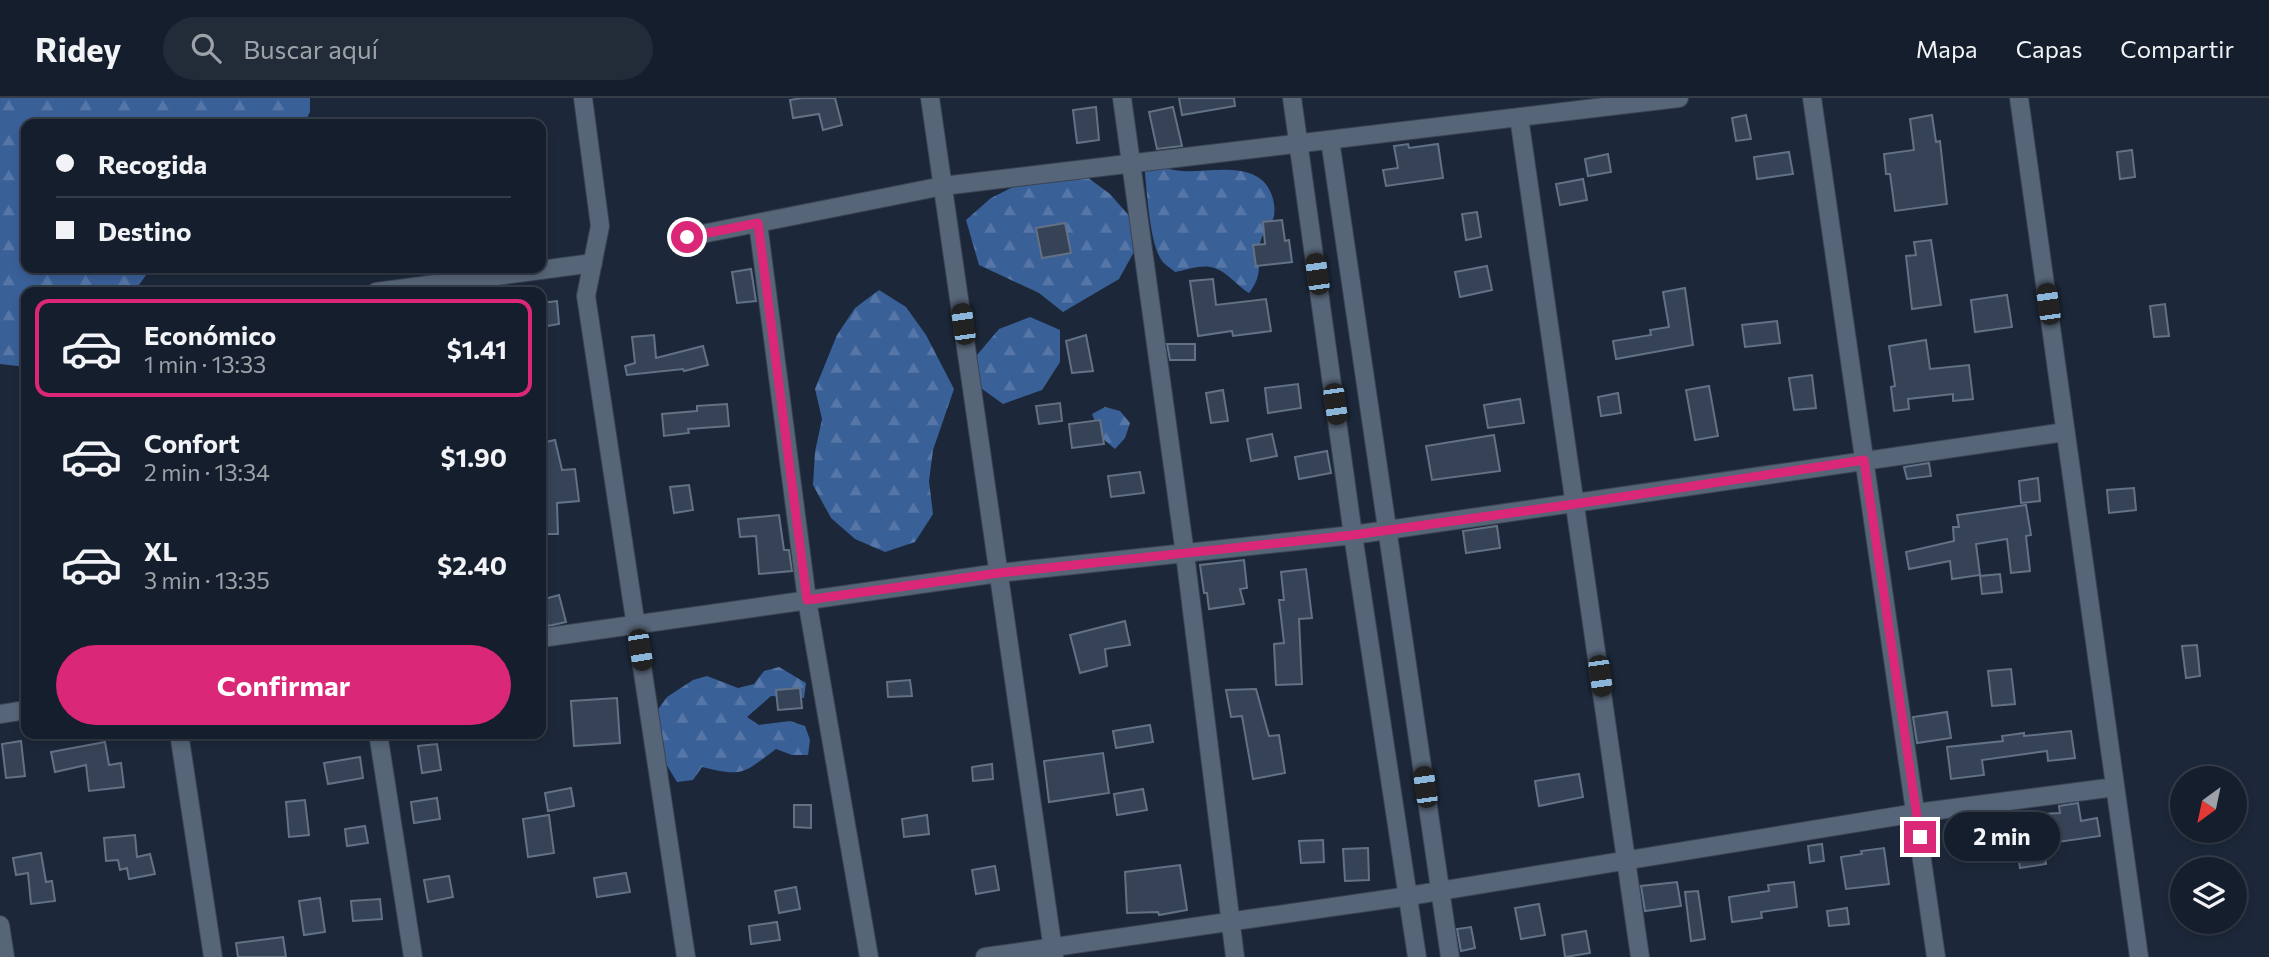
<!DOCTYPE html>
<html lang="es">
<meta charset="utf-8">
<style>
:root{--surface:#151e2c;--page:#222b38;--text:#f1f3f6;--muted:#9da2a9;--line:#343c48;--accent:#db2777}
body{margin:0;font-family:Commissioner,sans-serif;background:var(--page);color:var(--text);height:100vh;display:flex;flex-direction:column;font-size:26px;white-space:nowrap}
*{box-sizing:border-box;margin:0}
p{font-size:23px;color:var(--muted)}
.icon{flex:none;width:38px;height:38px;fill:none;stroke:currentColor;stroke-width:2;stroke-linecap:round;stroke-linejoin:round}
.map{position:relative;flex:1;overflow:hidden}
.side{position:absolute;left:21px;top:189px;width:525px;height:452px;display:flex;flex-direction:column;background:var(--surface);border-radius:14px;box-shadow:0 4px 10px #0003,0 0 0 2px var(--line)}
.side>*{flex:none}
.banner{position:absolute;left:21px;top:21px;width:525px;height:154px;border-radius:14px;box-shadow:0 4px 10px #0003,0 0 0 2px var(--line);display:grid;align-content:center;height:154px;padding:0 35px;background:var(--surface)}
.needle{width:46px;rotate:213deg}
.tools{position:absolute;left:2170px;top:668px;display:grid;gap:14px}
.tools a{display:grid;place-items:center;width:77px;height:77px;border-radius:50%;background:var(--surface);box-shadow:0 4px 10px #0003,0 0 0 2px var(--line);font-size:35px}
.end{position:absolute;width:32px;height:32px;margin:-16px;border:9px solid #db2777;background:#fff;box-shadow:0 0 0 4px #fff}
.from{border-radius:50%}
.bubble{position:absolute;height:49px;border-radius:24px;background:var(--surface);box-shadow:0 4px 10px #0003,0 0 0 2px var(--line);font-size:23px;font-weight:700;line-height:49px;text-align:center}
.car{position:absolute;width:21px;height:42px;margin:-21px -10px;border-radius:9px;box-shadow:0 0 5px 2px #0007;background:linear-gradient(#222 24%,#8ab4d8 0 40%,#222 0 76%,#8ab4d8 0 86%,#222 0)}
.banner b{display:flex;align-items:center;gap:24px;height:66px;font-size:26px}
.banner b+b{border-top:2px solid var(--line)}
.banner i{width:18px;height:18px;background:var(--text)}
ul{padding:12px 0 0;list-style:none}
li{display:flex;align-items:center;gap:21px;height:98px;margin:0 14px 10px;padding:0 21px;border:4px solid transparent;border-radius:14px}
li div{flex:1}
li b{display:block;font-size:26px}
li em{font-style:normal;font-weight:700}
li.active{border-color:var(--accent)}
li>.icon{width:63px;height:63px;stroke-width:1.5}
.cta{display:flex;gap:14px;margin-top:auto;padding:14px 35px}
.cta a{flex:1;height:80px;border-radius:42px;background:var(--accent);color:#fff;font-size:28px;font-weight:700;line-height:80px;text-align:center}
header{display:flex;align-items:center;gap:42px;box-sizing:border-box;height:98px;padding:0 35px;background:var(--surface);border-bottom:2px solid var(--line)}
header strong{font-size:33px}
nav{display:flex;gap:38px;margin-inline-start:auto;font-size:24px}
.search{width:490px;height:63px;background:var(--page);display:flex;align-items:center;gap:18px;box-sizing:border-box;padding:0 24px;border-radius:38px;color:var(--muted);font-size:26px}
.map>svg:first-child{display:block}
</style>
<header>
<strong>Ridey</strong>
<div class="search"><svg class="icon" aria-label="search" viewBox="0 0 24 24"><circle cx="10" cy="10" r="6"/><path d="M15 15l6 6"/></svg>Buscar aquí</div>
<nav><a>Mapa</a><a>Capas</a><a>Compartir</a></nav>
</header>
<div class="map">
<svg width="2269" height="859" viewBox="0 0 2269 859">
<defs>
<pattern id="forest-firs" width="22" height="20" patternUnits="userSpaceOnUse" patternTransform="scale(1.75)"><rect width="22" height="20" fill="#3a6098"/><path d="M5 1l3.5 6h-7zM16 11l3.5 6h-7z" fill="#5576a6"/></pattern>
</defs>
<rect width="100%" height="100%" fill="#1c283a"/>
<path fill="url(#forest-firs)" d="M 0,0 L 310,0 L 310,14 L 304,26 L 26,26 L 26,170 L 151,170 L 134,194 L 26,194 L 26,269 L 0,266 Z
M 1144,66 C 1157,68 1169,72 1182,73 C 1209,75 1257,61 1271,95 C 1274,103 1276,112 1273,121 C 1271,128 1265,133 1262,139 C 1253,162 1267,172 1249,195 C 1236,187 1225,171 1210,169 C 1200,167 1186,172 1175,174 C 1172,171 1165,167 1162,163 C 1149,145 1147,90 1144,66 Z
M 1087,79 L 1110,96 L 1131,120 L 1135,152 L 1119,181 L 1063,214 L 1039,195 L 979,167 L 966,122 L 991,100 L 1021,85 Z
M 879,192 L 906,209 L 926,237 L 954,291 L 933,352 L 929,383 L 933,416 L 915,444 L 885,454 L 855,441 L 831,420 L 813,387 L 815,354 L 822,321 L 815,291 L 837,237 L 855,210 Z
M 1030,219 L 1060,232 L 1060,264 L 1042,292 L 1003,306 L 978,288 L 977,257 L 999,231 Z
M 1105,309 L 1120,313 L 1130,325 L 1125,340 L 1115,351 L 1102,340 L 1092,316 Z
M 779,569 L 806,585 L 804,600 L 771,598 L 747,619 L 759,627 L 790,623 L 805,628 L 810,642 L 808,657 L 792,657 L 776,651 C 742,676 744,679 702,669 L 693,682 L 677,684 L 660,656 L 657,613 L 667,599 L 693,582 L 707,578 L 738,590 L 754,586 L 764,573 Z"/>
<path fill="#364356" stroke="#637186" stroke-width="2" d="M 802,0 L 835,0 L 842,27 L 823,32 L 819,16 L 793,20 L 790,2 Z
M 1179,0 L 1234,0 L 1235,8 L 1182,17 Z
M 1096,9 L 1099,42 L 1077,45 L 1073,12 Z
M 1173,9 L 1182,48 L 1157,51 L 1149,14 Z
M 1746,17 L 1751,41 L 1736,43 L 1732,20 Z
M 1932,17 L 1936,44 L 1940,43 L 1947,106 L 1895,113 L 1890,76 L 1886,76 L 1884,56 L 1914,52 L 1910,21 Z
M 1408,46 L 1409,50 L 1438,46 L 1443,80 L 1386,88 L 1383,72 L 1398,70 L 1394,48 Z
M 2132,52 L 2135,79 L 2120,81 L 2117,54 Z
M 1789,54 L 1793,76 L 1757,81 L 1754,59 Z
M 1608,56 L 1611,74 L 1588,78 L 1585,61 Z
M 1583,81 L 1587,102 L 1560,107 L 1556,86 Z
M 1477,114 L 1481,139 L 1466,142 L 1462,116 Z
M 1282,122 L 1285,143 L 1289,142 L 1292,164 L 1256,168 L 1253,147 L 1265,146 L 1263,124 Z
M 1065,125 L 1071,155 L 1042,160 L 1036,130 Z
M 1931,142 L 1941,207 L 1912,211 L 1906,158 L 1916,157 L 1914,144 Z
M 1487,168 L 1492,192 L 1460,199 L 1455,174 Z
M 751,171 L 756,203 L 737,205 L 732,174 Z
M 1213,181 L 1216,207 L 1266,201 L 1271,233 L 1233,238 L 1232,233 L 1198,238 L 1190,183 Z
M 1685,190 L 1693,247 L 1616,261 L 1613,243 L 1651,237 L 1650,232 L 1669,229 L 1663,194 Z
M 2007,197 L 2012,229 L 1975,234 L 1971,202 Z
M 557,203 L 559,226 L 541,229 L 541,205 Z
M 2165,206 L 2169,238 L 2154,239 L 2150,208 Z
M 1777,223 L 1780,245 L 1745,249 L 1742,227 Z
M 654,237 L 656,260 L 703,248 L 708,267 L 684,273 L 683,271 L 627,277 L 625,268 L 635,265 L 632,239 Z
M 1086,237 L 1093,273 L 1072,275 L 1066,243 Z
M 1926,242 L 1930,271 L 1969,267 L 1973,301 L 1953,303 L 1953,296 L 1908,301 L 1909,311 L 1894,313 L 1891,289 L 1895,288 L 1889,248 Z
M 1167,246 L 1195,246 L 1195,262 L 1170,262 Z
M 1812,277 L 1816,310 L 1794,312 L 1789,280 Z
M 1298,286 L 1301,310 L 1268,315 L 1265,290 Z
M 1709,288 L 1718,338 L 1695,342 L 1686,292 Z
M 1223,292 L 1228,323 L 1211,325 L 1206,295 Z
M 1618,295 L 1621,315 L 1601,318 L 1598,299 Z
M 1520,301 L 1524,325 L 1488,330 L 1484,307 Z
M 1060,305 L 1062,323 L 1039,326 L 1036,308 Z
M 727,306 L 729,328 L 688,331 L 689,335 L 664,338 L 662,316 L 697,313 L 697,308 Z
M 1100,322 L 1104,346 L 1072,350 L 1069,326 Z
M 1272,336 L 1277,358 L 1251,363 L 1247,341 Z
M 1494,337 L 1500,373 L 1432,382 L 1426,348 Z
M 555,342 L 562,372 L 575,371 L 579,403 L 557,405 L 558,436 L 541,436 L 541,345 Z
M 1327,353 L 1331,375 L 1299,381 L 1295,359 Z
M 1929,365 L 1931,378 L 1907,381 L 1904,369 Z
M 1140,374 L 1144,395 L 1111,399 L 1108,378 Z
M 2038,380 L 2040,403 L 2021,405 L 2019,383 Z
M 689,387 L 693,412 L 674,415 L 670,389 Z
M 2134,390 L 2136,412 L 2109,415 L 2107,392 Z
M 2026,407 L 2031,437 L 2026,438 L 2030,473 L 2011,475 L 2007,441 L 1976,446 L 1980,477 L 1952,481 L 1950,463 L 1909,471 L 1906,454 L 1954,443 L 1953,429 L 1959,429 L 1957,417 Z
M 779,417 L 784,452 L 789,452 L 792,473 L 759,476 L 756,438 L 740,439 L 738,421 Z
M 1497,428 L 1500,450 L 1466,455 L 1463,433 Z
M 1244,462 L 1247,490 L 1240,491 L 1244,506 L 1209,511 L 1207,495 L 1204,495 L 1200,467 Z
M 1306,471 L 1312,520 L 1299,521 L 1302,586 L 1276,587 L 1274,546 L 1284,545 L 1279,502 L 1284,502 L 1281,474 Z
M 2000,476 L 2002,494 L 1982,496 L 1980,478 Z
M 559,497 L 566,524 L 548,528 L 541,502 Z
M 1125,523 L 1130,547 L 1105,551 L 1107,568 L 1080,575 L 1070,537 Z
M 2197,547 L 2200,578 L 2186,580 L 2182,548 Z
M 2011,571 L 2015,606 L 1992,608 L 1988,573 Z
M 910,582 L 912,598 L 888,599 L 887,584 Z
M 800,590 L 802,610 L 778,612 L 776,592 Z
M 1256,591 L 1269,638 L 1279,637 L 1285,675 L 1253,681 L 1242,618 L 1231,619 L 1226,592 Z
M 617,600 L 620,645 L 574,648 L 571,603 Z
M 1947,614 L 1951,640 L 1917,645 L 1913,619 Z
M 1150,627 L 1153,644 L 1116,650 L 1113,633 Z
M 2071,633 L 2075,660 L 2048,663 L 2047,653 L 1982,662 L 1984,677 L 1951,681 L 1947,649 L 2003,643 L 2002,638 L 2024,635 L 2024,638 Z
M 21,643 L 25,678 L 6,680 L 2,646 Z
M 105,644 L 109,667 L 121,665 L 124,689 L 89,693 L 86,667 L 55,674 L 51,654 Z
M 437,646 L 441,672 L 422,675 L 418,648 Z
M 1103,655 L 1109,695 L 1049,704 L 1044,663 Z
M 360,659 L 363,680 L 328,686 L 324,665 Z
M 992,666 L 993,681 L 973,683 L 972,669 Z
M 1579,676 L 1583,699 L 1539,708 L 1535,683 Z
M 571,690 L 574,708 L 548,713 L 545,695 Z
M 1143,691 L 1147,712 L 1117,717 L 1114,696 Z
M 437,700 L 440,721 L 414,725 L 411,704 Z
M 305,702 L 309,737 L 289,739 L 286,704 Z
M 2078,705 L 2081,723 L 2097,720 L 2100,738 L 2043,746 L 2046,766 L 2020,770 L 2017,750 L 1992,754 L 1987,719 L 2010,716 L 2011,726 L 2043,722 L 2043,716 L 2060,715 L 2059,708 Z
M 794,707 L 811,707 L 811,730 L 794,729 Z
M 549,717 L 554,755 L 528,759 L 523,721 Z
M 927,717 L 929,736 L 904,739 L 902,721 Z
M 365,728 L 368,745 L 347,748 L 345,731 Z
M 135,737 L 137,759 L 150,756 L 155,776 L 129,781 L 127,770 L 120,772 L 118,762 L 106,763 L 104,740 Z
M 1323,742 L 1324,764 L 1301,765 L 1299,743 Z
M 1822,746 L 1824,763 L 1810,765 L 1808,748 Z
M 1368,750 L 1369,782 L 1345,783 L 1343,751 Z
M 1884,750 L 1889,786 L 1846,791 L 1841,759 L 1862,756 L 1861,753 Z
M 41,755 L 46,784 L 52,783 L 55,803 L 31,806 L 28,775 L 16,777 L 13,760 Z
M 1180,767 L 1187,812 L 1159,817 L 1158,814 L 1127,815 L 1125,774 Z
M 995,768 L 999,792 L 976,796 L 972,772 Z
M 626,775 L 630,794 L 597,799 L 594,780 Z
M 449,778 L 453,799 L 428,804 L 424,782 Z
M 1677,784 L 1681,808 L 1645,813 L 1641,788 Z
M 1794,784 L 1797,809 L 1761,814 L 1762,820 L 1732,824 L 1729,799 L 1769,793 L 1768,787 Z
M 796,789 L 800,811 L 779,815 L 775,793 Z
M 1698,793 L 1705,841 L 1691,843 L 1685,794 Z
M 320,800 L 325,834 L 304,837 L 299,803 Z
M 380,801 L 382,821 L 353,823 L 351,803 Z
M 1539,806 L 1545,837 L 1521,841 L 1515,810 Z
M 1847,810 L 1849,826 L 1829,828 L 1827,813 Z
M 777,824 L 780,842 L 751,846 L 749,828 Z
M 1471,829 L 1475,850 L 1461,853 L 1457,831 Z
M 1586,833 L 1590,855 L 1565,859 L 1562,837 Z
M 283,839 L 286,859 L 238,859 L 236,845 Z"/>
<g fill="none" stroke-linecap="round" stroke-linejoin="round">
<defs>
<path id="minor" d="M 583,0 L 600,128 L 586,198 L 686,859
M 930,0 L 1054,859
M 1122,0 L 1185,456 L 1235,859
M 1292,0 L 1353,437 L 1417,859
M 1812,0 L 1936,859
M 2019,0 L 2139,859
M 1519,19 L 1640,859
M 1330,42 L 1450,859
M 758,125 L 807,502 L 869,859
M 687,139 L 943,88 L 1679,0
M 376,194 L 593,165
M 541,540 L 999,475 L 1353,437 L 2065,334
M 0,616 L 26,612
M 179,635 L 213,859
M 378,635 L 413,859
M 0,827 L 5,859
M 985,859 L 1409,798 L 1916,715 L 2115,689"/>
</defs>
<use href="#minor" stroke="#3a4352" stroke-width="20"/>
<use href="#minor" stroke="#576579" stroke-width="18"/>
</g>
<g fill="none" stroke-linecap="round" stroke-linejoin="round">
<path stroke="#db2777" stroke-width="9" d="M 687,139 L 758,125 L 807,502 L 999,475 L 1353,437 L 1575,406 L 1864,362 L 1920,739"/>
</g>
</svg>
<div class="tools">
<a><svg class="needle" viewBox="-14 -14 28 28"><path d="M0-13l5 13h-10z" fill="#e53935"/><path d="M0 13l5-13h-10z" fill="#9da2a9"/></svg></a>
<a><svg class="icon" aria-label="layers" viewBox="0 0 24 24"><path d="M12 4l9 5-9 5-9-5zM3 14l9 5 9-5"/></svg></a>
</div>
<i class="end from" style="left:687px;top:139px"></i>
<i class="end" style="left:1920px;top:739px"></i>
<div class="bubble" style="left:1944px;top:714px;width:116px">2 min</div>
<i class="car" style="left:1317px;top:176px;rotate:352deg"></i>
<i class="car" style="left:2048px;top:206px;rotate:352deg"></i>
<i class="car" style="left:963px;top:226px;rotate:352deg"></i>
<i class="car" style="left:1335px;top:306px;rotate:172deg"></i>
<i class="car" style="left:640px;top:552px;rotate:171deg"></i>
<i class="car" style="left:1600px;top:578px;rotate:172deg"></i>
<i class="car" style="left:1425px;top:689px;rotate:352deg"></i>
<div class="banner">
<b><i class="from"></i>Recogida</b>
<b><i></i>Destino</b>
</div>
<section class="side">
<ul>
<li class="active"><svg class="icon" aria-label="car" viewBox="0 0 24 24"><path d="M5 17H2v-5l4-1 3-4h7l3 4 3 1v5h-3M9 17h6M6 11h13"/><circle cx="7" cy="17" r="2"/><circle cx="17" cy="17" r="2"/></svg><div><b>Económico</b><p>1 min · 13:33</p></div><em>$1.41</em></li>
<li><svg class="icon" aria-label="car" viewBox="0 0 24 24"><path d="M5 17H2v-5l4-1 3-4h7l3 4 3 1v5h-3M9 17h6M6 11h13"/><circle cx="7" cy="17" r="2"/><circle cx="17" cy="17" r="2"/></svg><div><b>Confort</b><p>2 min · 13:34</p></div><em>$1.90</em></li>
<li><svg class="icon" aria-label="car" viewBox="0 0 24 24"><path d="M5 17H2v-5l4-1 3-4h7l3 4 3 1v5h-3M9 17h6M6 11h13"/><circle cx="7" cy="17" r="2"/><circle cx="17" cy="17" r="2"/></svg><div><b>XL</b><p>3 min · 13:35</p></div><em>$2.40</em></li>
</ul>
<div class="cta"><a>Confirmar</a></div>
</section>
</div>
